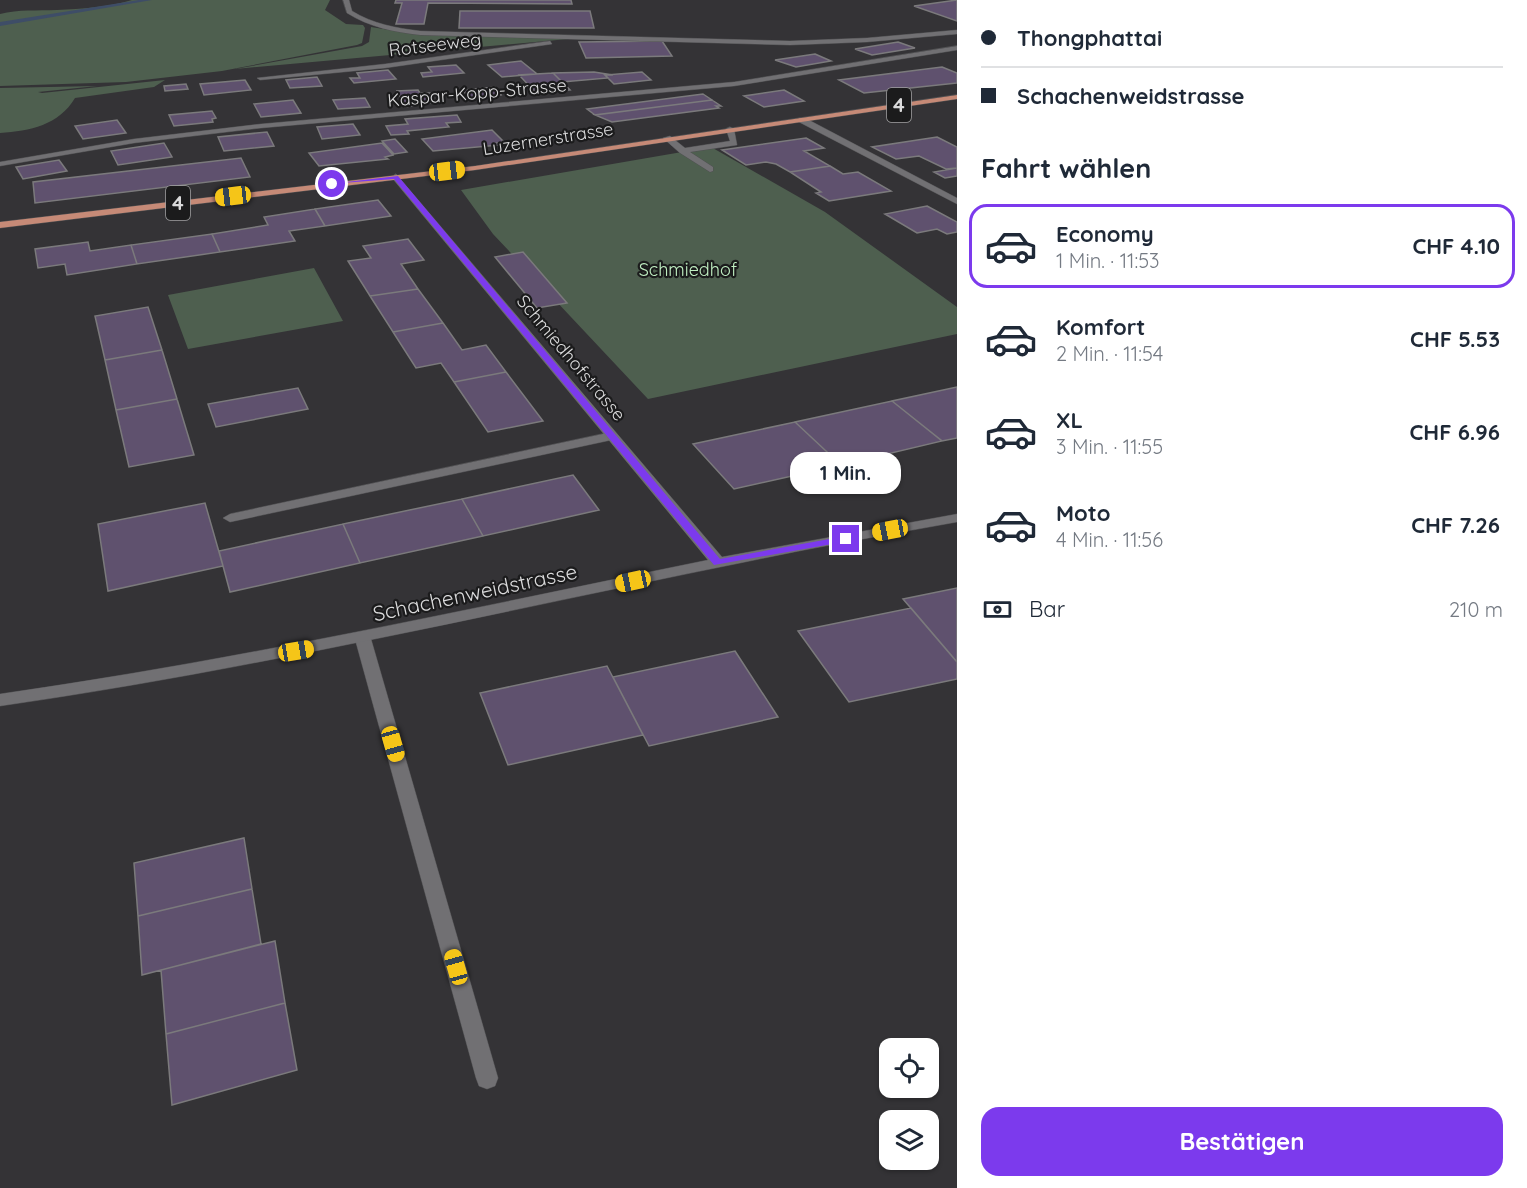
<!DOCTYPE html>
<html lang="de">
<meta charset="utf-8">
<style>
:root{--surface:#fff;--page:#f6f6f7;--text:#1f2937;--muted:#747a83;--line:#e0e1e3;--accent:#7c3aed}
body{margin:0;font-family:Quicksand,sans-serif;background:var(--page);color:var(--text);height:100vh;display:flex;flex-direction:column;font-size:22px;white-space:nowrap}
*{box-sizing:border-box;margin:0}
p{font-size:20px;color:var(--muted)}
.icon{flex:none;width:33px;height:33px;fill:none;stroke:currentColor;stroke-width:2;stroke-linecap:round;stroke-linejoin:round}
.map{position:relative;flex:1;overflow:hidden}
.sheet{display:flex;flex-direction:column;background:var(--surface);width:570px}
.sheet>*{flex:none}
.top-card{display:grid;align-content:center;height:132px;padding:0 24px;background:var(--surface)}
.controls{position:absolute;left:879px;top:1038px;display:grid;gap:12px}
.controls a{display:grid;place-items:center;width:60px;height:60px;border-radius:12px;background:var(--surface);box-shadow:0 2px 4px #0004;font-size:30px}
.end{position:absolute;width:27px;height:27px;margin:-14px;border:8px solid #7c3aed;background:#fff;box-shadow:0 0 0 3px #fff}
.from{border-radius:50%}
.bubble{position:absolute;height:42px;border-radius:18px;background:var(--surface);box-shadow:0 2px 4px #0004;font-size:20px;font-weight:700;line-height:42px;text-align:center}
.car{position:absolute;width:18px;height:36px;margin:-18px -9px;border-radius:8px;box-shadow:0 0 4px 2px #0007;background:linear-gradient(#f5c518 24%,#345 0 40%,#f5c518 0 76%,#345 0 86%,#f5c518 0)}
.top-card b{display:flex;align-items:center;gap:21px;height:57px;font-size:22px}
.top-card b+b{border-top:2px solid var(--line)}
.top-card i{width:15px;height:15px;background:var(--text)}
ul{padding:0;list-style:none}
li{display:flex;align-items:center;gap:18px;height:84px;margin:0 12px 9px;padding:0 12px;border:3px solid transparent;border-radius:18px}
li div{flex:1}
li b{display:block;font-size:22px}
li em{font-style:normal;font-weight:700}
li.active{border-color:var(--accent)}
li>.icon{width:54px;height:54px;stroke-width:1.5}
h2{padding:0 24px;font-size:27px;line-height:72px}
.pay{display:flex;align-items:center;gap:15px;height:66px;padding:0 24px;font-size:22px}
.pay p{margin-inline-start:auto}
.cta{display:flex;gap:12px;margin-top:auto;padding:12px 24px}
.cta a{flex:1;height:69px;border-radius:18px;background:var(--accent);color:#fff;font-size:24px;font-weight:700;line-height:69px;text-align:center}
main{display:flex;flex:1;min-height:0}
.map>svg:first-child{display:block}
</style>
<main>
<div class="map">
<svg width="957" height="1188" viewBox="0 0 957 1188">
<rect width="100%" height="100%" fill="#343336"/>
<path fill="#4e5f4f" d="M 132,0 L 330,0 L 325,10 L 346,24 L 363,25 L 365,28 L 362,43 L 357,45 L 222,71 L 126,82 L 0,86 L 0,14 C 19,9 37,11 57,10 C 82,9 108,7 132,0 Z
M 371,27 L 421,35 L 590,37 L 235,69 L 362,46 L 369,42 Z
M 165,80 L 154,87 L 75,98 C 59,125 30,131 0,133 L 0,88 L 97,86 L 38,92 L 42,93 Z
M 711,147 L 825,212 L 957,307 L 957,334 L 648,399 L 493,234 L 461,190 Z
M 314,268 L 343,321 L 188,349 L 168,295 Z"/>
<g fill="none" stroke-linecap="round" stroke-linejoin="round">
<path fill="#3e4d67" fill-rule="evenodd" d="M 139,0 L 152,0 L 0,26 L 0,22 Z"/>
</g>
<path fill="#5f516e" stroke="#7b7a7c" stroke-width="1.5" d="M 396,0 L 571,0 L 572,4 L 428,3 L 424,24 L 396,24 L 402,3 L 395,3 Z
M 957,0 L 957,21 L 914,6 Z
M 460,11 L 590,11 L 594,28 L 459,28 Z
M 662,41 L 672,56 L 586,58 L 579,42 Z
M 898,42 L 915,48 L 872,55 L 855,49 Z
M 815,54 L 831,61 L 796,67 L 775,60 Z
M 521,61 L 537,74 L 502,77 L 488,65 Z
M 456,65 L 464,73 L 423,77 L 421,73 L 432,72 L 428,67 Z
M 942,67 L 957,73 L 957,83 L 864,93 L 839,80 Z
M 388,70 L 396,79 L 354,83 L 350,78 L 360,78 L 357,73 Z
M 594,72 L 613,75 L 605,75 L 608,78 L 562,82 L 553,73 Z
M 642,72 L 651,80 L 614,84 L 605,75 Z
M 553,73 L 570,90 L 536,93 L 519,75 Z
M 317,77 L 322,86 L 290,88 L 286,80 Z
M 245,80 L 251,90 L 204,95 L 200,84 Z
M 186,84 L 188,89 L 165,91 L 164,86 Z
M 495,87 L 501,95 L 469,98 L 463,90 Z
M 418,90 L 420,93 L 430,93 L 435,102 L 405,107 L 397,91 Z
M 784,90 L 804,101 L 764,107 L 744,96 Z
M 703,94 L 712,100 L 595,115 L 587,109 Z
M 365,98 L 370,107 L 338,109 L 333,100 Z
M 293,100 L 301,113 L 261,117 L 254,104 Z
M 712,100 L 721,106 L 716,106 L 719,108 L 612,122 L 595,115 Z
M 212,111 L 216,118 L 212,119 L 213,122 L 174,126 L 169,115 Z
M 457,115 L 461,122 L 446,123 L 449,127 L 407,131 L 409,134 L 391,135 L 386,126 L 408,124 L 405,119 Z
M 117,120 L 126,133 L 83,139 L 75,126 Z
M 353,124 L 360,135 L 322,139 L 317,127 Z
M 492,130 L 504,142 L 497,143 L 500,145 L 433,151 L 422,139 Z
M 267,132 L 274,146 L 224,151 L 218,137 Z
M 937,137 L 957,147 L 957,168 L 946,169 L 919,156 L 896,159 L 872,147 Z
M 806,138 L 824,148 L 804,151 L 830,166 L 790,172 L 776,164 L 766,162 L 746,165 L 722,150 Z
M 395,139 L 407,152 L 394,154 L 382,141 Z
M 164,143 L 172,157 L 118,165 L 111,151 Z
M 382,143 L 393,155 L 385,157 L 388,159 L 319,166 L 309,153 Z
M 241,158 L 250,177 L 35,203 L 33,182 Z
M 59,160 L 67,171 L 23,179 L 16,167 Z
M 830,166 L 843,174 L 858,172 L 891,191 L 829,201 L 816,193 L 821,192 L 790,172 Z
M 957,168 L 957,176 L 945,178 L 934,172 Z
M 378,200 L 391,216 L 325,226 L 315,209 Z
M 927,206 L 957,222 L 957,232 L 947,234 L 937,229 L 917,233 L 885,214 Z
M 315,209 L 325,226 L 289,231 L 295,241 L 220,252 L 212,234 L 268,225 L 264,217 Z
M 212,234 L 220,252 L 137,264 L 131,245 Z
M 408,239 L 424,260 L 401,264 L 418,289 L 370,296 L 348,261 L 371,258 L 363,246 Z
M 88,242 L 90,251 L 131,245 L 137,264 L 67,275 L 65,264 L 38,268 L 35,249 Z
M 523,252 L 567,303 L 537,308 L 495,257 Z
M 418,289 L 443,323 L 393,332 L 370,296 Z
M 148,307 L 162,350 L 105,360 L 95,316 Z
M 443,323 L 462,350 L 486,345 L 506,372 L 454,382 L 441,363 L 416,368 L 393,332 Z
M 162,350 L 177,399 L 116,410 L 105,360 Z
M 506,372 L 543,421 L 488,432 L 454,382 Z
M 957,387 L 957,438 L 942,441 L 892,401 Z
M 298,388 L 308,409 L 216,427 L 208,404 Z
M 177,399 L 194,455 L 129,467 L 116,410 Z
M 892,401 L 942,441 L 841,465 L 795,422 Z
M 795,422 L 841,465 L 734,489 L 693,444 Z
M 573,475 L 599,510 L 483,536 L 462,499 Z
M 462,499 L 483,536 L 360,563 L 343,524 Z
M 205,503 L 223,566 L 108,591 L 98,524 Z
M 343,524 L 360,563 L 230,592 L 219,551 Z
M 957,588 L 957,662 L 903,599 Z
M 911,608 L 957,662 L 957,679 L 849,702 L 798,631 Z
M 735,651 L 778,717 L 649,746 L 613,677 Z
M 607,666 L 643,735 L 508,765 L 480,693 Z
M 244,838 L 252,889 L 138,916 L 134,863 Z
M 252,889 L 261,944 L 142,975 L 138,916 Z
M 275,941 L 285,1003 L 166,1034 L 161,970 Z
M 285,1003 L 297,1070 L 172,1105 L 166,1034 Z"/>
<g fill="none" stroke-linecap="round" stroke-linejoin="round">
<defs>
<path id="lane" d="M 730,127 L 734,129 L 737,145 L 690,152 L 713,167 L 713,171 L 710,172 L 680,153 L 663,138 L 670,136 L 685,148 L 730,141 L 726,129 Z
M 612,432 L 618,436 L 616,439 L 230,522 L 223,518 L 230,514 Z
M 363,633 L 371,639 L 498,1078 L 495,1086 L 487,1089 L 479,1086 L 476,1078 L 355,639 Z"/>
<path id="street" d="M 343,0 L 349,0 L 352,11 C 373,24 396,28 420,31 L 790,41 L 867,38 L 957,30 L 957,34 L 867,42 L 790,45 L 420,35 C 394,32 369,27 347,13 Z
M 550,41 L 552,44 L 385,68 L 260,80 L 257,78 L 385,64 Z
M 957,46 L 957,50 L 734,86 L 261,128 L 134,143 L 0,166 L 0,162 L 134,139 L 261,124 L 734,82 Z
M 799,118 L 805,118 L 957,198 L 957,204 L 799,122 Z
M 396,174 L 722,557 L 957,514 L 957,522 C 886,535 815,547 745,562 C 497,612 251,670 0,706 L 0,694 C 238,660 473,608 708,560 L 393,179 L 392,177 Z"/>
<path id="primary" d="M 957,95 L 957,99 L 475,170 L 0,228 L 0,222 L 475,166 Z"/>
</defs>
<use href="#lane" stroke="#505052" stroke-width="1"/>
<use href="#street" stroke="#505052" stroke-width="1"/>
<use href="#primary" stroke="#505052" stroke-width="1"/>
<use href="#lane" fill="#717073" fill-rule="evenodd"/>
<use href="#street" fill="#717073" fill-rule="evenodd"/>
<use href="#primary" fill="#c68a77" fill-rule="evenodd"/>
</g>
<path fill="#7c3aed" d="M 398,176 L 720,559 L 846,536 L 849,537 L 849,541 L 714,565 L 394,179 L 329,184 Z"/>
<g text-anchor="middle" stroke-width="4.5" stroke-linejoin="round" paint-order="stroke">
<g font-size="18" fill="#dadadb" stroke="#1b1b1c">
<text transform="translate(435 45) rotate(-7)" y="6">Rotseeweg</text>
<text transform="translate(477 93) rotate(-5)" y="6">Kaspar-Kopp-Strasse</text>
<text transform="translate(548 139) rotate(-9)" y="6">Luzernerstrasse</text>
<text transform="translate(571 358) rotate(50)" y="6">Schmiedhofstrasse</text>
</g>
<g font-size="18" fill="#c1f0c3" stroke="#1b1b1c">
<text x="688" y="276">Schmiedhof</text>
</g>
<g fill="#1b1b1c" stroke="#a1a1a2" stroke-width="1.5">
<rect x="887" y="88" width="24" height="34" rx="4.5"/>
<rect x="166" y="186" width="24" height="34" rx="4.5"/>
</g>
<g font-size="20" font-weight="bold" fill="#dadadb">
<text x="899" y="112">4</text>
<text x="178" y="210">4</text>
</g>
<g font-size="21" fill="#dadadb" stroke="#1b1b1c">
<text transform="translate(475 593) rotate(-12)" y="7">Schachenweidstrasse</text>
</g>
</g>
</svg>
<div class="controls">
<a><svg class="icon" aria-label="locate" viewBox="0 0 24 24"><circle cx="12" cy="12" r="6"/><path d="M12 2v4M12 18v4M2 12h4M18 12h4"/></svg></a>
<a><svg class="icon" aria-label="layers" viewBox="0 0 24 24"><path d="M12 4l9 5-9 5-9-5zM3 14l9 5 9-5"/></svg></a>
</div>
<i class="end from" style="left:332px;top:184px"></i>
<i class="end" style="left:846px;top:539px"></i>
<div class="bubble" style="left:790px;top:452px;width:111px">1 Min.</div>
<i class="car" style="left:447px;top:171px;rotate:83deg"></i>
<i class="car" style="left:233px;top:196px;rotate:263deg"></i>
<i class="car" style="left:890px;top:530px;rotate:259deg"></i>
<i class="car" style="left:633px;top:581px;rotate:258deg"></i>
<i class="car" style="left:296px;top:651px;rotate:80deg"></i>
<i class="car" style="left:393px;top:744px;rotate:164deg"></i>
<i class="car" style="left:456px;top:967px;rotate:344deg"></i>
</div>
<section class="sheet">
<div class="top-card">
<b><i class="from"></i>Thongphattai</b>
<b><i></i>Schachenweidstrasse</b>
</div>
<h2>Fahrt wählen</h2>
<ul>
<li class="active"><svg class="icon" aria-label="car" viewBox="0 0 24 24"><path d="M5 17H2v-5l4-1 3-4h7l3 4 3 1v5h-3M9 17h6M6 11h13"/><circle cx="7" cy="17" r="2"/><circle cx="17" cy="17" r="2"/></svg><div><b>Economy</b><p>1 Min. · 11:53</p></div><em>CHF 4.10</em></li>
<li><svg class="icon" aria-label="car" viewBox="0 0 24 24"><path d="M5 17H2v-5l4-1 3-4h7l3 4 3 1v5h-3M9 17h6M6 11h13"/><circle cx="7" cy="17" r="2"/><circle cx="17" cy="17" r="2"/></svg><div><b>Komfort</b><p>2 Min. · 11:54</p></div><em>CHF 5.53</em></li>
<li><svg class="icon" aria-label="car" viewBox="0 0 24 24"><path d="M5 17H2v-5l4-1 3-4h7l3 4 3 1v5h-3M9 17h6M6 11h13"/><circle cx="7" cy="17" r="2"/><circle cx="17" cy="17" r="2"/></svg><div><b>XL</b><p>3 Min. · 11:55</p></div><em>CHF 6.96</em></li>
<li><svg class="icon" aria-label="car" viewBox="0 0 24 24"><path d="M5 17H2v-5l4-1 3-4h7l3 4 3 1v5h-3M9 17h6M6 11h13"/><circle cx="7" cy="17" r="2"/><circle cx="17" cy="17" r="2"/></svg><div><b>Moto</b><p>4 Min. · 11:56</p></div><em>CHF 7.26</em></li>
</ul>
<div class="pay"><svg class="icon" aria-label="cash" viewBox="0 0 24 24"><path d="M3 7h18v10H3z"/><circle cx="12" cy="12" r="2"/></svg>Bar<p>210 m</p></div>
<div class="cta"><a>Bestätigen</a></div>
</section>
</main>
